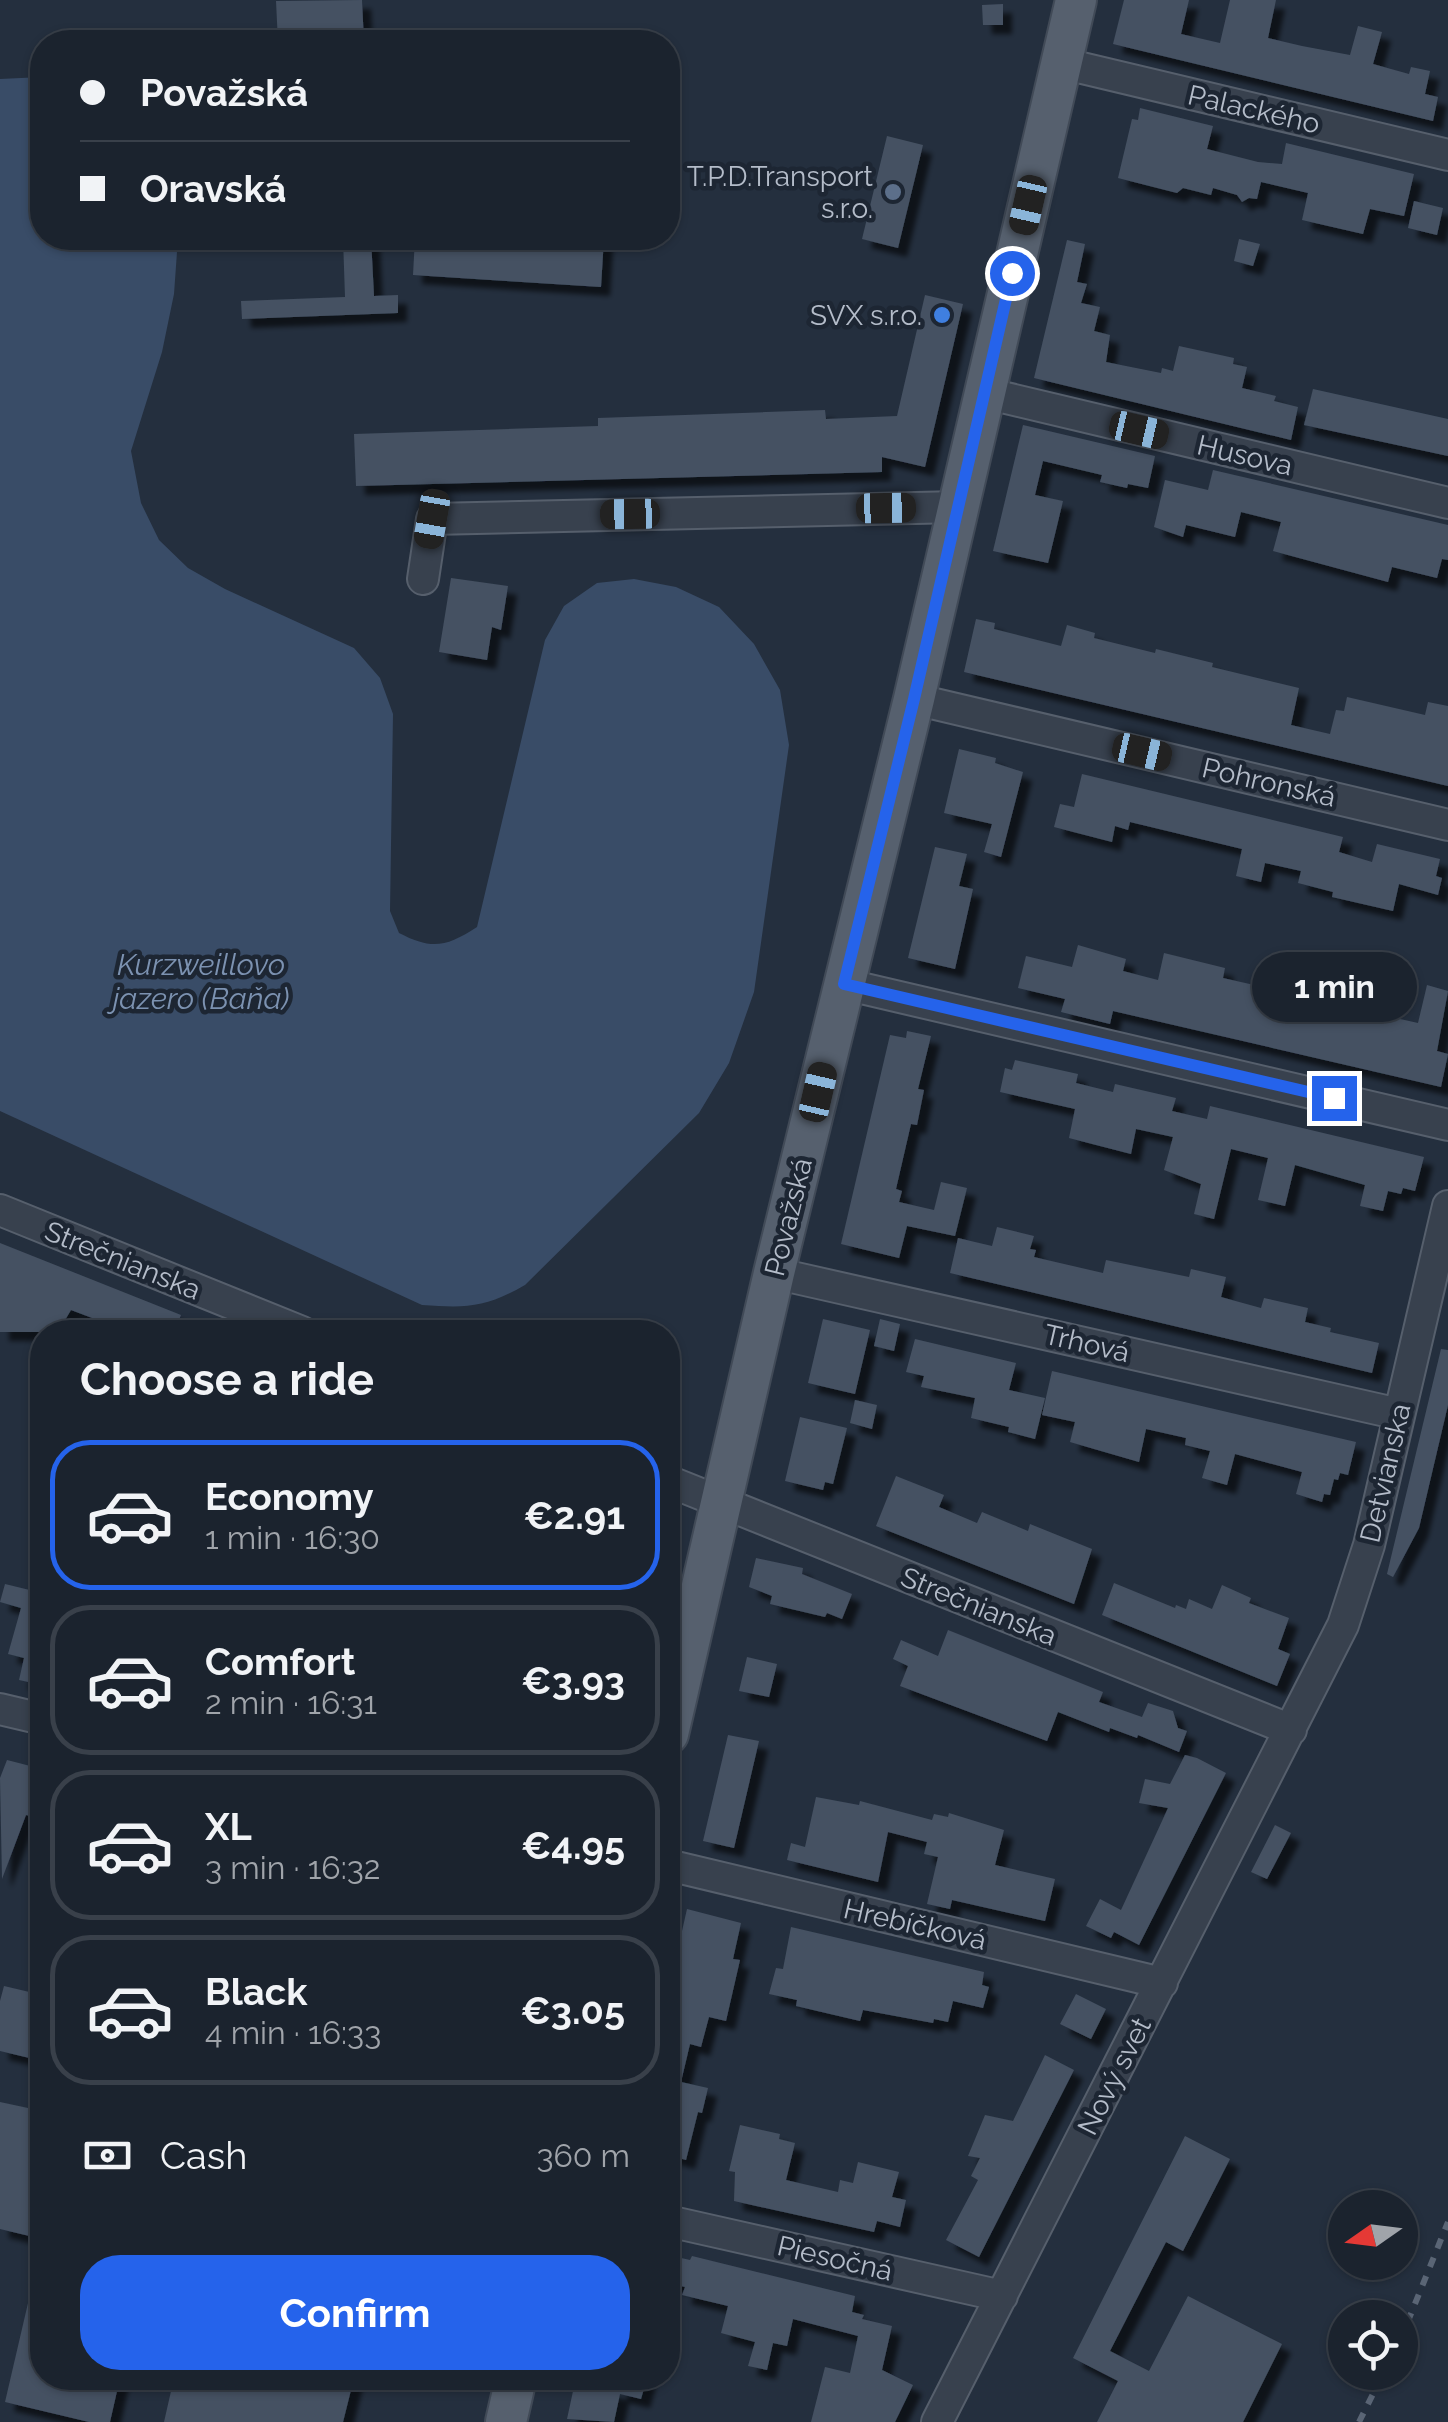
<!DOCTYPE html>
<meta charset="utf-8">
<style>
:root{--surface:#1b232e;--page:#282f3a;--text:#f1f3f6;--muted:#a0a4aa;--line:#39404a;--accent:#2563eb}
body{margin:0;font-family:Raleway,sans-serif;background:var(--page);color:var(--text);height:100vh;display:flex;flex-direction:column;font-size:38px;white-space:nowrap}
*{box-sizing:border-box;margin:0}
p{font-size:32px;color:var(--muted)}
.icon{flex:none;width:55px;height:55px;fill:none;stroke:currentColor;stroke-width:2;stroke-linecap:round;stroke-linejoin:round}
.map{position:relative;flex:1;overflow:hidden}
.panel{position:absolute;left:30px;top:1320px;width:650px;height:1070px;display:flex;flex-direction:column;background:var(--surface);border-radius:40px;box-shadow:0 2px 8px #0004,0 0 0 2px var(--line)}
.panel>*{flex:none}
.guide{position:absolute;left:30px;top:30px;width:650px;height:220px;border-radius:40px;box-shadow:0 2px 8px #0004,0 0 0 2px var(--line);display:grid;align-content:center;height:220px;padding:0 50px;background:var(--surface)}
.needle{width:65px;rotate:256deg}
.tools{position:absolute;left:1328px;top:2190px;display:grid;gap:20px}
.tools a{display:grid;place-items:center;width:90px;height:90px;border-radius:50%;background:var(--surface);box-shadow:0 2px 8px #0004,0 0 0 2px var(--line);font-size:50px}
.end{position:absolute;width:45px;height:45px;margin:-22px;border:12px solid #2563eb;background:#fff;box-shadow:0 0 0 5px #fff}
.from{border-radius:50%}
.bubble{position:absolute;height:70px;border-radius:35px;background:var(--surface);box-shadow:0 2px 8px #0004,0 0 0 2px var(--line);font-size:32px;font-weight:700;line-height:70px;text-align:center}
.car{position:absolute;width:30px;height:60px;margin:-30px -15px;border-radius:12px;box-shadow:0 0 8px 2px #0007;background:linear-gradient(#222 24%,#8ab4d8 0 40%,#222 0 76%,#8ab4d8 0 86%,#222 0)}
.guide b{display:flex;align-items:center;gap:35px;height:95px;font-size:38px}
.guide b+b{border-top:2px solid var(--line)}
.guide i{width:25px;height:25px;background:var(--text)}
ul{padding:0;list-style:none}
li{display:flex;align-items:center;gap:30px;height:150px;margin:0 20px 15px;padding:0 30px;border:5px solid var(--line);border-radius:40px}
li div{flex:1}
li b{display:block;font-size:38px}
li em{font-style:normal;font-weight:700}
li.on{border-color:var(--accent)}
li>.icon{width:90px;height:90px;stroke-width:1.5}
h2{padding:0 50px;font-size:45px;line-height:120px}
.pay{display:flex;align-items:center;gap:25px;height:110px;padding:0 50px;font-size:38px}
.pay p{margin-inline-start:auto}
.action{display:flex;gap:20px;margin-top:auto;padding:20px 50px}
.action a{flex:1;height:115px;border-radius:40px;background:var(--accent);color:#fff;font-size:40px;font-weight:700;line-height:115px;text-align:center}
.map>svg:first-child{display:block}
</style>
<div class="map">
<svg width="1448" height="2422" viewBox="0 0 1448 2422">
<defs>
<filter id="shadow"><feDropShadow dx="9" dy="9" stdDeviation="2.5" flood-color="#0009"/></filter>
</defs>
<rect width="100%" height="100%" fill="#242f3e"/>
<path fill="#394c67" d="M 42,77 L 42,238 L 178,238 L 174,294 L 162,352 L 131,451 L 141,503 L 159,540 L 188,568 L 225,589 L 354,648 L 380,678 L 393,714 L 390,911 L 399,933 C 432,950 446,947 477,927 L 545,640 L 564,606 L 597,583 L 634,579 L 676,587 L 719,607 L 754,644 L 780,690 L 789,745 L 754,992 L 729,1063 L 699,1113 L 525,1285 C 485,1308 467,1308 422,1305 L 0,1111 L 0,79 Z"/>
<path fill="#455162" filter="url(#shadow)" d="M 362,0 L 364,42 L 278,42 L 276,1 Z
M 1124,0 L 1189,0 L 1181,34 L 1220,43 L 1230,0 L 1276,0 L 1268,38 L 1302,46 L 1350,55 L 1358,26 L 1382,32 L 1373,64 L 1409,74 L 1411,67 L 1430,71 L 1425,94 L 1438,97 L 1433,121 L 1113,44 Z
M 1003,4 L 1003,25 L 983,25 L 982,5 Z
M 1140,108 L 1213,126 L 1207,149 L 1258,162 L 1282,164 L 1286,143 L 1414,174 L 1404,216 L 1370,209 L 1363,234 L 1302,220 L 1308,193 L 1261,182 L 1257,199 L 1249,198 L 1242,202 L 1237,195 L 1213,188 L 1211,195 L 1183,188 L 1177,193 L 1118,178 L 1132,119 L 1138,120 Z
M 887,136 L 923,145 L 898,248 L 862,239 Z
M 1414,201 L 1443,208 L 1437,235 L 1408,228 Z
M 343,238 L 371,238 L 374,296 L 398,295 L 398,313 L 242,319 L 241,301 L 345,297 Z
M 415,238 L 604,238 L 601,287 L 413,275 Z
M 1239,239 L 1260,244 L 1253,266 L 1234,261 Z
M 1067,240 L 1085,244 L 1077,282 L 1087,284 L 1081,303 L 1100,307 L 1094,331 L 1110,335 L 1106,362 L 1161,373 L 1162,368 L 1173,371 L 1179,346 L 1234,358 L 1233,364 L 1247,367 L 1242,388 L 1276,396 L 1274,401 L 1298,407 L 1291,440 L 1034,378 Z
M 925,295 L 963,304 L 925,467 L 882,457 L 882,472 L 356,486 L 354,434 L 598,426 L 598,418 L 825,410 L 826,419 L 897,416 Z
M 1313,389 L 1448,419 L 1448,456 L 1304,425 Z
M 1023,425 L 1155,456 L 1148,488 L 1128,484 L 1127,488 L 1100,482 L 1102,475 L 1043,461 L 1035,495 L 1063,501 L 1048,563 L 993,551 Z
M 1213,470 L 1448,525 L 1448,560 L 1442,559 L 1437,578 L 1392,567 L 1388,582 L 1273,551 L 1281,522 L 1241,512 L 1235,537 L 1186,525 L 1183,537 L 1154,527 L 1165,480 L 1208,490 Z
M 451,578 L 508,586 L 501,630 L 492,627 L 487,660 L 439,652 Z
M 976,619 L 995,623 L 994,629 L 1061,646 L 1067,625 L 1095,633 L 1094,638 L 1155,653 L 1156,649 L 1213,663 L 1212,667 L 1299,688 L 1291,725 L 1330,734 L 1336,710 L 1344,711 L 1347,697 L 1425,715 L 1428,702 L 1448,706 L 1448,786 L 964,672 Z
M 959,749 L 996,758 L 995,763 L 1023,772 L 1001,857 L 984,852 L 992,824 L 944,813 Z
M 1082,774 L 1343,837 L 1339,852 L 1372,862 L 1377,844 L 1440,859 L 1436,876 L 1442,878 L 1438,895 L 1399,884 L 1393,911 L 1332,897 L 1333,892 L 1298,883 L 1301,871 L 1265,863 L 1261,882 L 1236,876 L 1242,849 L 1130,822 L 1128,830 L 1115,826 L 1112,842 L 1054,827 L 1060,804 L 1074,807 Z
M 935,847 L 967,854 L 959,886 L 973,889 L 955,969 L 908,958 Z
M 1078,945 L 1126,959 L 1123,971 L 1158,980 L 1164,953 L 1225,968 L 1223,978 L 1272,989 L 1270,999 L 1282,1002 L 1279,1014 L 1317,1024 L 1321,1010 L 1351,1013 L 1354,997 L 1372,1001 L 1369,1012 L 1418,1023 L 1427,985 L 1448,991 L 1437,1051 L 1448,1054 L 1441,1087 L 1113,1011 L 1110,1024 L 1061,1012 L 1065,999 L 1018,988 L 1026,956 L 1072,967 Z
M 907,1031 L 931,1036 L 918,1089 L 924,1090 L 917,1125 L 911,1124 L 896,1189 L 902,1191 L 899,1202 L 934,1210 L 941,1182 L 967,1188 L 955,1236 L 907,1226 L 899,1258 L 841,1244 L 890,1035 L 906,1038 Z
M 1015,1060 L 1078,1074 L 1076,1083 L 1113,1092 L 1115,1084 L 1176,1098 L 1172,1111 L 1207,1119 L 1210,1106 L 1424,1157 L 1415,1191 L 1403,1188 L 1401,1194 L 1388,1191 L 1383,1211 L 1360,1206 L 1365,1185 L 1295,1165 L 1285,1206 L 1272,1203 L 1258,1200 L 1268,1158 L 1231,1149 L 1214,1219 L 1194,1214 L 1201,1184 L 1164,1170 L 1173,1137 L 1136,1129 L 1131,1154 L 1069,1138 L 1075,1109 L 1000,1092 L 1005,1068 L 1012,1070 Z
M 997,1227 L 1034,1236 L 1030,1249 L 1036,1250 L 1034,1257 L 1103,1273 L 1106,1260 L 1189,1277 L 1191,1269 L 1226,1277 L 1221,1297 L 1261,1308 L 1264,1298 L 1308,1308 L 1305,1322 L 1331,1328 L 1330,1332 L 1379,1343 L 1372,1373 L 950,1273 L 958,1238 L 992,1246 Z
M 0,1243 L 181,1315 L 174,1332 L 129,1332 L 71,1310 L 58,1332 L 0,1332 Z
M 823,1319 L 870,1330 L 855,1394 L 808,1383 Z
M 880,1319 L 900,1324 L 894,1351 L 874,1346 Z
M 915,1339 L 1016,1363 L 1009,1390 L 1045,1398 L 1035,1439 L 1008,1432 L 1009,1427 L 971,1418 L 975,1398 L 921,1387 L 924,1376 L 906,1372 Z
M 1441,1349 L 1448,1350 L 1448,1405 L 1419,1528 L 1393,1577 L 1387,1574 Z
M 1052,1371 L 1356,1442 L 1348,1475 L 1340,1473 L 1338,1480 L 1334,1479 L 1330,1495 L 1324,1494 L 1322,1502 L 1296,1494 L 1302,1472 L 1235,1454 L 1227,1485 L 1202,1478 L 1210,1451 L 1185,1445 L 1186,1438 L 1146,1429 L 1139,1462 L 1070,1442 L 1075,1422 L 1042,1415 Z
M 855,1400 L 877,1405 L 872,1429 L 850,1423 Z
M 800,1417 L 847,1428 L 833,1484 L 825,1482 L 823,1490 L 785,1481 Z
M 896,1476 L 944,1495 L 939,1507 L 977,1523 L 982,1512 L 1028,1531 L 1030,1524 L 1092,1549 L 1074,1604 L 876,1526 Z
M 756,1558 L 803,1568 L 802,1574 L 852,1594 L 842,1619 L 827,1613 L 825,1617 L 770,1604 L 772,1596 L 749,1587 Z
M 1114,1583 L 1175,1608 L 1176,1605 L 1186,1609 L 1189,1599 L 1212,1609 L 1222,1585 L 1251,1598 L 1249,1603 L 1289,1618 L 1278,1649 L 1290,1654 L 1277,1686 L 1102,1615 Z
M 5,1584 L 42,1593 L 42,1685 L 19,1680 L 24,1658 L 8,1654 L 21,1608 L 0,1602 Z
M 948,1630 L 1103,1692 L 1099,1702 L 1142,1717 L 1148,1703 L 1173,1711 L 1178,1728 L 1187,1731 L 1179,1752 L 1138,1735 L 1137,1738 L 1110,1728 L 1109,1732 L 1058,1712 L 1047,1741 L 900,1686 L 908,1666 L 893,1659 L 901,1640 L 938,1656 Z
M 747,1657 L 777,1664 L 769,1697 L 739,1691 Z
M 728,1735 L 759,1741 L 734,1848 L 703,1841 Z
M 1185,1755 L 1197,1758 L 1226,1773 L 1139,1945 L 1114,1932 L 1111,1938 L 1086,1926 L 1100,1899 L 1121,1910 L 1168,1808 L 1139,1803 L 1145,1779 L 1170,1784 Z
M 7,1760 L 42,1769 L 42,1819 L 26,1815 L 2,1879 L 0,1778 Z
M 816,1797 L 859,1805 L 860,1801 L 932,1820 L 934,1814 L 948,1817 L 949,1813 L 1004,1830 L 995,1865 L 1055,1879 L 1045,1921 L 952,1900 L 950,1909 L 927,1904 L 938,1857 L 924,1854 L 927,1842 L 888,1832 L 878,1882 L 787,1860 L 791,1843 L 805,1847 Z
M 1275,1825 L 1291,1833 L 1267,1879 L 1251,1872 Z
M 687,1909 L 741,1923 L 733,1959 L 740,1960 L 726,2021 L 709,2017 L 701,2047 L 690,2044 L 681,2082 L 708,2088 L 702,2113 L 698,2112 L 686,2160 L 668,2155 L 668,1993 Z
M 791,1927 L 984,1972 L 982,1985 L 989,1987 L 983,2008 L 953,2001 L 948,2022 L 934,2019 L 933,2023 L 863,2010 L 860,2021 L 796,2006 L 797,2000 L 769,1994 L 776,1968 L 783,1969 Z
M 4,1986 L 42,1995 L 42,2061 L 0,2051 L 0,2001 Z
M 1076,1994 L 1106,2009 L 1091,2039 L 1060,2024 Z
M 1045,2055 L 1074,2070 L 979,2257 L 946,2240 L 978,2180 L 971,2176 L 980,2158 L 968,2156 L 985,2115 L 1013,2121 Z
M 0,2102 L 42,2111 L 42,2239 L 0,2229 Z
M 740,2125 L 780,2134 L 779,2139 L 795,2143 L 786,2180 L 838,2192 L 840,2180 L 853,2183 L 858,2162 L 899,2172 L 892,2197 L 906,2200 L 900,2227 L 877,2221 L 874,2232 L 734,2201 L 735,2172 L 729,2171 Z
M 1185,2136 L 1230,2159 L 1183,2251 L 1166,2242 L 1110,2351 L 1149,2371 L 1188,2296 L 1282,2344 L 1243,2422 L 1097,2422 L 1118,2381 L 1073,2358 Z
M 668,2255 L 690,2260 L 692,2256 L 855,2296 L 852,2312 L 864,2315 L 862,2319 L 892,2326 L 882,2370 L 913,2385 L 895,2422 L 811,2422 L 825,2367 L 850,2373 L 858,2336 L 793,2319 L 787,2346 L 773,2343 L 767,2370 L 748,2366 L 755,2342 L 721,2333 L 728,2306 L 682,2295 L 685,2287 L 668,2283 Z
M 35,2273 L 42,2273 L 42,2378 L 120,2378 L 110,2422 L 89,2422 L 5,2402 Z
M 174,2378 L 354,2378 L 343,2422 L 164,2422 Z
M 621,2378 L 647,2378 L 641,2399 L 620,2394 L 614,2422 L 567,2419 L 575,2382 L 618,2391 Z"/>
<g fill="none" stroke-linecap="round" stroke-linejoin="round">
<defs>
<path id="minor" d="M 1061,63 L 1448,155
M 985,393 L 1448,503
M 423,579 L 432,519 L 959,507
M 914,699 L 1448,825
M 844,984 L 1448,1125
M 0,1210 L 302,1332
M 774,1273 L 1399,1414
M 668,1481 L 1291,1730
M 0,1709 L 42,1719
M 668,1865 L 1162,1983
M 668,2221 L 1002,2296
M 937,2422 L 1343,1625 L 1369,1545 L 1448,1206"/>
<path id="major" d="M 668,1734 L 774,1273 L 914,699 L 1076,0
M 506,2422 L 516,2378"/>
</defs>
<use href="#minor" stroke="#565f6c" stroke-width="34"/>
<use href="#major" stroke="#414a57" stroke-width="44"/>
<use href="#minor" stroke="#38414e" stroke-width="30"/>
<use href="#major" stroke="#56606e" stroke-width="40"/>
<path stroke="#5a6575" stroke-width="6" stroke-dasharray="10 10" stroke-linecap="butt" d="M 1400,2341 L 1448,2222
M 1359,2422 L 1384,2372"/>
</g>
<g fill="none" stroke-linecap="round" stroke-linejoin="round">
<path stroke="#2563eb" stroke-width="12" d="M 1012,273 L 914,699 L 844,984 L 1334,1098"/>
</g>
<circle fill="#5c6f8a" stroke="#1d2633" stroke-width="4" cx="893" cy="192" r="10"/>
<circle fill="#3f7fe0" stroke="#1d2633" stroke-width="4" cx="942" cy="315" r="10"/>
<g text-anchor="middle" stroke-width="9" stroke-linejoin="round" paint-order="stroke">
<g font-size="28" fill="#b4bcc9" stroke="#1d2633">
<text transform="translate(1254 109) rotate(13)" y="10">Palackého</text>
<text transform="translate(1245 455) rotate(13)" y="10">Husova</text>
<text transform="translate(1269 782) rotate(13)" y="10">Pohronská</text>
<text transform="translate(788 1217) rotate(-76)" y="10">Považská</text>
<text transform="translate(123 1260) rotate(22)" y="10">Strečnianska</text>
<text transform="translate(1087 1343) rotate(13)" y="10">Trhová</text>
<text transform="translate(1385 1473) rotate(-77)" y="10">Detvianska</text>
<text transform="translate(979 1606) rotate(22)" y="10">Strečnianska</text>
<text transform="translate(915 1924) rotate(13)" y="10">Hrebíčková</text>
<text transform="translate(1114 2076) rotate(-63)" y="10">Nový svet</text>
<text transform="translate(835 2258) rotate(13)" y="10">Piesočná</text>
</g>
<g font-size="28" fill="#b4bcc9" stroke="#1d2633" text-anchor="end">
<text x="873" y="186">T.P.D.Transport<tspan x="873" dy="32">s.r.o.</tspan></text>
<text x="922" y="325">SVX s.r.o.</text>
</g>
<g font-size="30" font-style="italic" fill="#7c92b1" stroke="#1d2633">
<text x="201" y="975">Kurzweillovo<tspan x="201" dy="34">jazero (Baňa)</tspan></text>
</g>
</g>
</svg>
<div class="tools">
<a><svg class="needle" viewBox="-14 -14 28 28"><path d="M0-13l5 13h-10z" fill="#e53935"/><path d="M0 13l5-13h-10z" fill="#a0a4aa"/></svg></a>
<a><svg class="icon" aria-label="locate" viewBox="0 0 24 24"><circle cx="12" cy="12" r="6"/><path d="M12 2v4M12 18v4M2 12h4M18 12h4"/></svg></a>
</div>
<i class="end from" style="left:1012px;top:273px"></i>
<i class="end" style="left:1334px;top:1098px"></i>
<div class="bubble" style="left:1252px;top:952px;width:165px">1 min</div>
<i class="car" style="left:1028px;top:205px;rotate:193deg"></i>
<i class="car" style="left:1139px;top:430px;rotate:103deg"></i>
<i class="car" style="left:886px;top:508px;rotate:89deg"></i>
<i class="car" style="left:630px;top:514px;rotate:269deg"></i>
<i class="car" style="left:432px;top:519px;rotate:190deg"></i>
<i class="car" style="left:1142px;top:752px;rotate:103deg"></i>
<i class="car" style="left:818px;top:1092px;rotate:13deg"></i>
<div class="guide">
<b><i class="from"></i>Považská</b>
<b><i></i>Oravská</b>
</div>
<section class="panel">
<h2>Choose a ride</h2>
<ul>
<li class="on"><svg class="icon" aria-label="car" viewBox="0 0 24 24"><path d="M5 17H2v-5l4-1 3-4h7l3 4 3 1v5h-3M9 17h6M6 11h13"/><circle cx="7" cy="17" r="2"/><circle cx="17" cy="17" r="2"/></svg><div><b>Economy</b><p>1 min · 16:30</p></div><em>€2.91</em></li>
<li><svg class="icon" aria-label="car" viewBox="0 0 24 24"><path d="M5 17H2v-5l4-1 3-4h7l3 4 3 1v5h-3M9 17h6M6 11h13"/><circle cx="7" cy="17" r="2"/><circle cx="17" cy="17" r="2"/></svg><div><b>Comfort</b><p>2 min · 16:31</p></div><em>€3.93</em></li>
<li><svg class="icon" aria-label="car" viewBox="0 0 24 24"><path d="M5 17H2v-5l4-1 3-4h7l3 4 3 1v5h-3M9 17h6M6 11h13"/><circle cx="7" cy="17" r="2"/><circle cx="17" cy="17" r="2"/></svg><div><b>XL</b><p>3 min · 16:32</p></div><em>€4.95</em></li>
<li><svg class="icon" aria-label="car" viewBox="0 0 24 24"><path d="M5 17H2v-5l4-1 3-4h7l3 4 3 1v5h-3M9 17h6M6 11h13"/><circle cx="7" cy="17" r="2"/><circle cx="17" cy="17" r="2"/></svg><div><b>Black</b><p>4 min · 16:33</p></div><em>€3.05</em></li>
</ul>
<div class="pay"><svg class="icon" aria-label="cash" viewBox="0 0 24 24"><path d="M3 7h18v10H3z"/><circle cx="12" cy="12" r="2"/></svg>Cash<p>360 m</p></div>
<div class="action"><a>Confirm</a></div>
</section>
</div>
